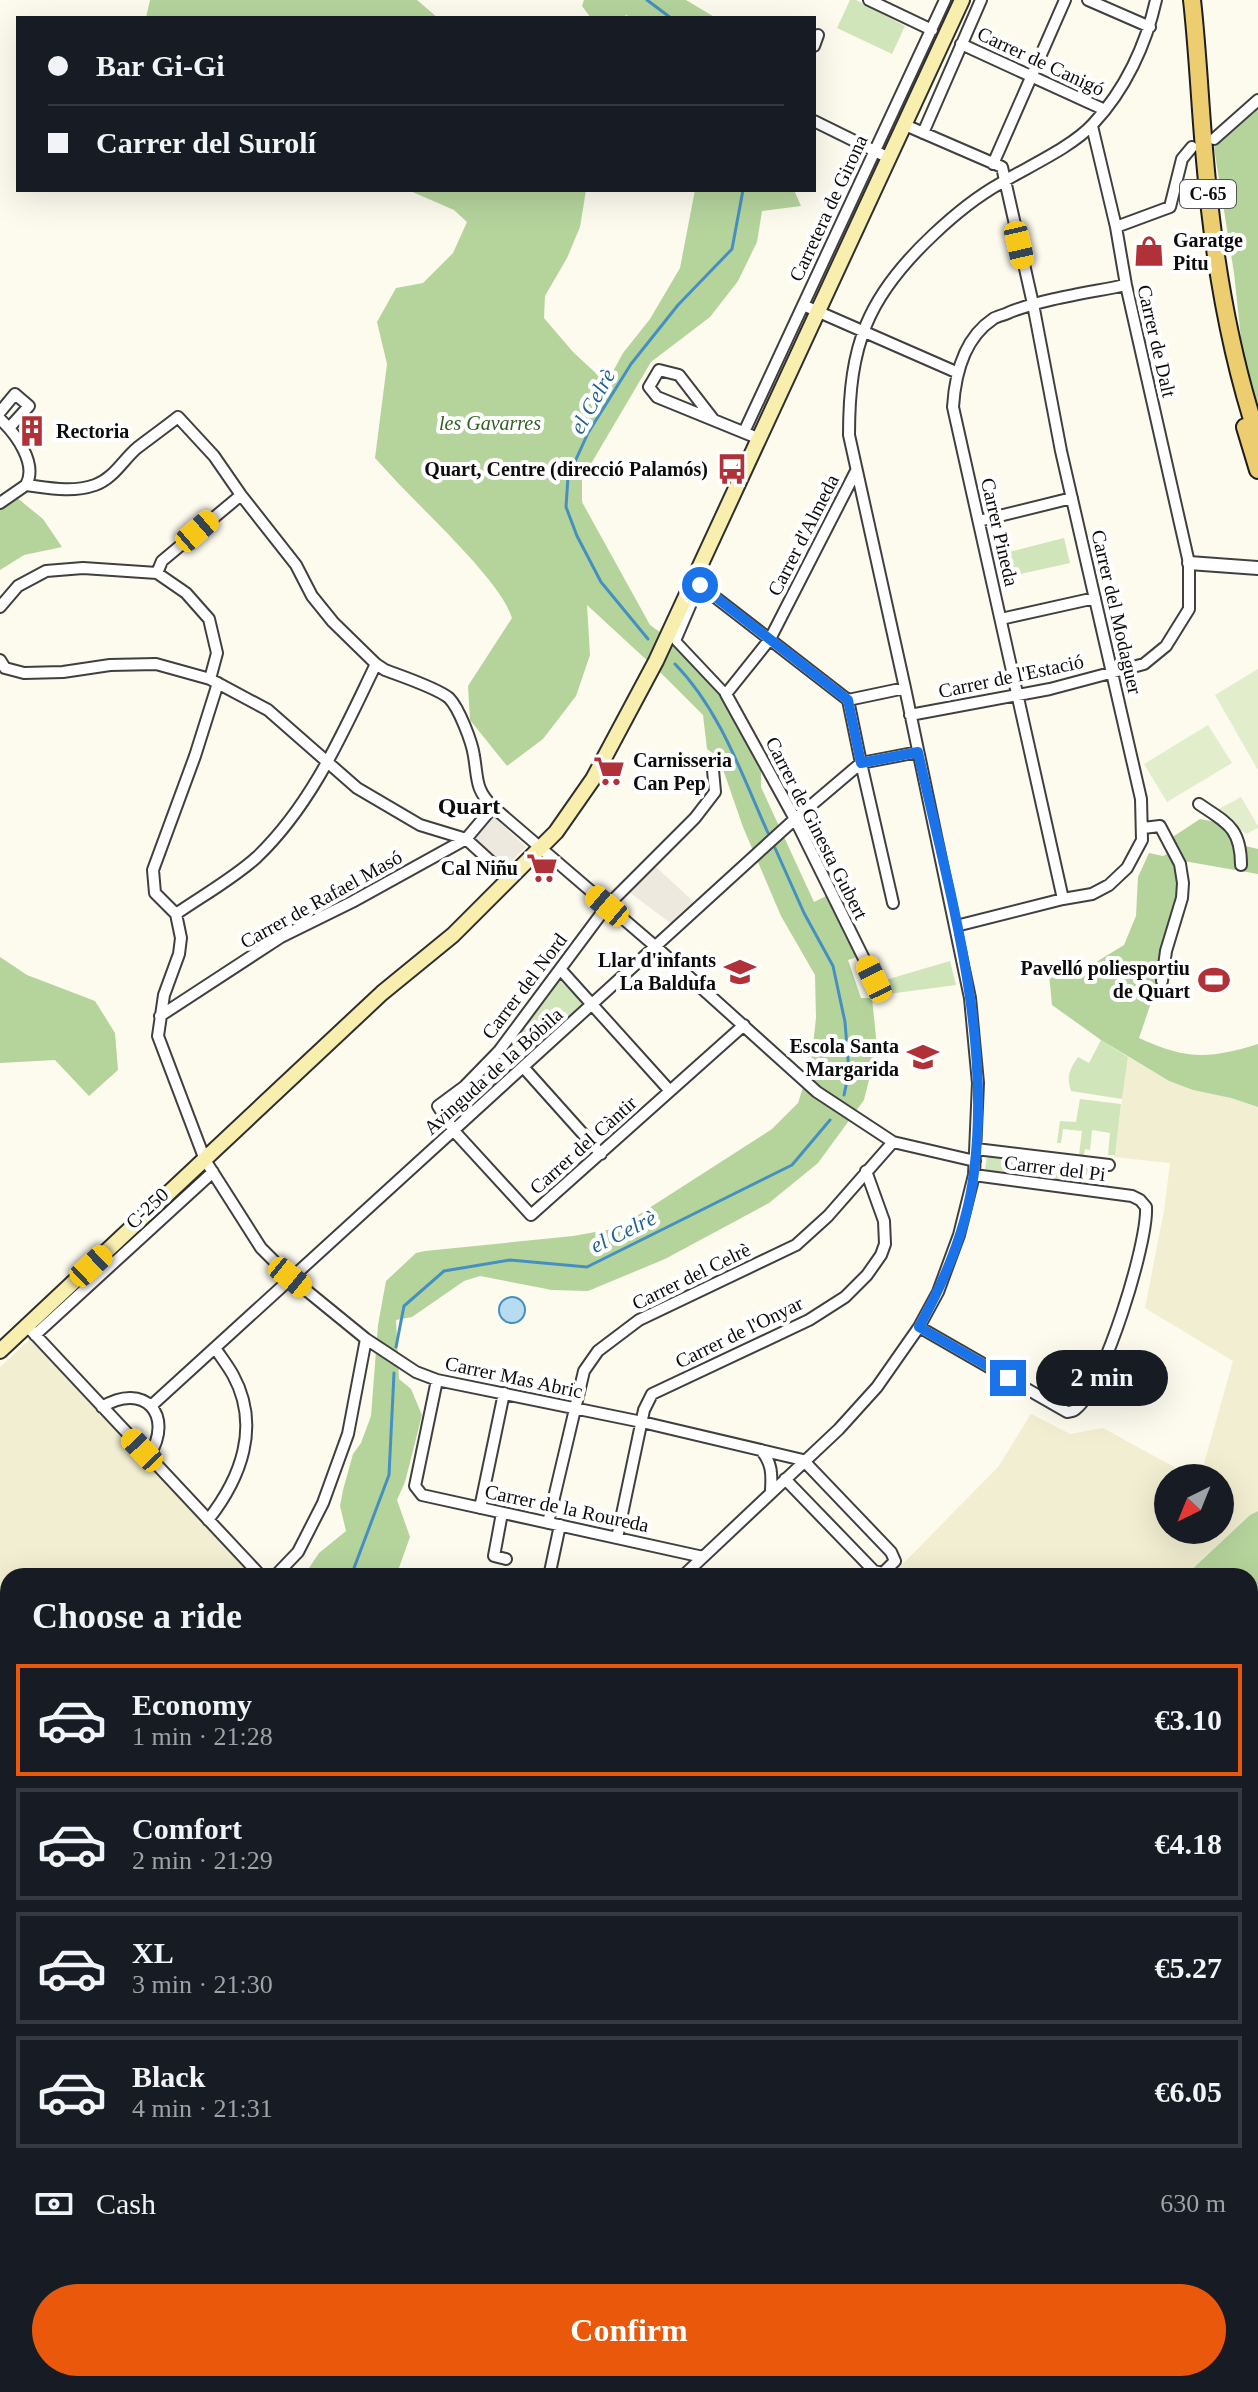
<!DOCTYPE html>
<meta charset="utf-8">
<style>
:root{--surface:#171b24;--page:#242831;--text:#f1f3f6;--muted:#9ea1a6;--line:#363941;--accent:#ea580c}
body{margin:0;font-family:Georgia,serif;background:var(--page);color:var(--text);height:100vh;display:flex;flex-direction:column;font-size:30px;white-space:nowrap}
*{box-sizing:border-box;margin:0}
p{font-size:26px;color:var(--muted)}
.icon{flex:none;width:44px;height:44px;fill:none;stroke:currentColor;stroke-width:2;stroke-linecap:round;stroke-linejoin:round}
.map{position:relative;flex:1;overflow:hidden}
.panel{position:absolute;left:0px;top:1568px;width:1258px;height:824px;display:flex;flex-direction:column;background:var(--surface);border-radius:24px 24px 0 0;box-shadow:0 8px 32px #0002}
.panel>*{flex:none}
.hud{position:absolute;left:16px;top:16px;width:800px;height:176px;border-radius:0px;box-shadow:0 8px 32px #0002;display:grid;align-content:center;height:176px;padding:0 32px;background:var(--surface)}
.needle{width:52px;rotate:223deg}
.buttons{position:absolute;left:1154px;top:1464px;display:grid;gap:16px}
.buttons a{display:grid;place-items:center;width:80px;height:80px;border-radius:50%;background:var(--surface);box-shadow:0 8px 32px #0002;font-size:40px}
.end{position:absolute;width:36px;height:36px;margin:-18px;border:10px solid #1a73e8;background:#fff;box-shadow:0 0 0 4px #fff}
.from{border-radius:50%}
.bubble{position:absolute;height:56px;border-radius:28px;background:var(--surface);box-shadow:0 8px 32px #0002;font-size:26px;font-weight:700;line-height:56px;text-align:center}
.car{position:absolute;width:24px;height:48px;margin:-24px -12px;border-radius:10px;box-shadow:0 0 6px 2px #0007;background:linear-gradient(#f5c518 24%,#345 0 40%,#f5c518 0 76%,#345 0 86%,#f5c518 0)}
.hud b{display:flex;align-items:center;gap:28px;height:76px;font-size:30px}
.hud b+b{border-top:2px solid var(--line)}
.hud i{width:20px;height:20px;background:var(--text)}
ul{padding:0;list-style:none}
li{display:flex;align-items:center;gap:24px;height:112px;margin:0 16px 12px;padding:0 16px;border:4px solid var(--line);border-radius:0px}
li div{flex:1}
li b{display:block;font-size:30px}
li em{font-style:normal;font-weight:700}
li.on{border-color:var(--accent)}
li>.icon{width:72px;height:72px;stroke-width:1.5}
h2{padding:0 32px;font-size:36px;line-height:96px}
.pay{display:flex;align-items:center;gap:20px;height:88px;padding:0 32px;font-size:30px}
.pay p{margin-inline-start:auto}
.button{display:flex;gap:16px;margin-top:auto;padding:16px 32px}
.button a{flex:1;height:92px;border-radius:48px;background:var(--accent);color:#fff;font-size:32px;font-weight:700;line-height:92px;text-align:center}
.map>svg:first-child{display:block}
</style>
<div class="map">
<svg width="1258" height="2392" viewBox="0 0 1258 2392">
<rect width="100%" height="100%" fill="#fdfaee"/>
<path fill="#f1eed1" d="M 1128,1057 L 1169,1081 L 1193,1090 L 1231,1098 L 1258,1107 L 1258,1511 L 1250,1515 L 1185,1576 L 891,1576 L 998,1467 L 1031,1414 L 1070,1434 L 1103,1428 L 1194,1478 L 1168,1478 L 1168,1530 L 1220,1530 L 1220,1478 L 1200,1478 L 1233,1361 L 1145,1308 L 1164,1211 L 1170,1163 L 1114,1157 Z
M 35,1335 L 261,1576 L 100,1576 L 89,1572 L 87,1576 L 8,1576 L 8,1735 L 0,1746 L 0,1367 Z
M 8,1901 L 8,2295 L 0,2293 L 0,1902 Z
M 1250,2271 L 1258,2276 L 1258,2392 L 1243,2392 L 1247,2384 L 1250,2384 L 1252,2371 L 1250,2369 Z
M 116,2384 L 384,2384 L 382,2392 L 129,2392 Z
M 499,2384 L 843,2384 L 844,2392 L 498,2392 Z
M 857,2384 L 951,2384 L 946,2392 L 858,2392 Z
M 968,2384 L 1169,2384 L 1176,2392 L 963,2392 Z"/>
<path fill="#d1e5bb" d="M 850,0 L 856,0 L 905,26 L 892,54 L 837,28 Z
M 1064,538 L 1070,563 L 1011,576 L 1005,553 Z
M 950,961 L 956,985 L 888,994 L 882,981 Z
M 558,979 L 585,1005 L 456,1123 L 446,1108 L 468,1090 Z
M 1101,1040 L 1128,1057 L 1122,1099 L 1071,1091 C 1066,1076 1070,1069 1078,1057 L 1089,1063 Z
M 1080,1099 L 1121,1104 L 1115,1155 L 1108,1155 L 1110,1133 L 1092,1130 L 1090,1150 L 1085,1149 L 1084,1156 L 1079,1155 L 1082,1131 L 1063,1129 L 1061,1143 L 1057,1143 L 1060,1121 L 1076,1122 Z
M 987,1155 L 1095,1167 L 1093,1183 L 985,1170 Z"/>
<path fill="#b5d49c" d="M 150,0 L 417,0 L 438,18 L 146,18 Z
M 584,0 L 686,0 L 716,18 L 629,18 L 627,15 L 619,18 L 591,18 L 582,6 Z
M 1258,92 L 1258,409 L 1245,376 L 1234,273 L 1214,148 L 1223,124 Z
M 408,190 L 586,190 L 580,227 L 567,258 L 545,296 L 544,318 L 573,352 L 600,377 L 610,377 L 623,353 L 650,319 L 680,268 L 695,190 L 794,190 L 801,206 L 762,211 L 757,242 L 738,281 L 710,317 L 651,362 L 582,479 L 582,502 L 650,625 L 678,645 L 719,693 L 741,733 L 761,761 L 761,787 L 814,902 L 828,895 L 857,957 L 848,960 L 861,998 L 872,998 L 877,1047 L 864,1100 L 818,1163 L 769,1203 L 665,1259 L 588,1291 L 552,1290 L 480,1276 L 464,1281 L 412,1317 L 396,1320 L 399,1379 L 411,1389 L 422,1415 L 405,1482 L 397,1500 L 410,1537 L 396,1576 L 293,1576 L 309,1568 L 319,1553 L 346,1531 L 340,1506 L 343,1490 L 353,1454 L 361,1443 L 371,1416 L 378,1325 L 386,1281 L 416,1253 L 425,1251 L 573,1236 L 618,1228 L 772,1129 L 798,1103 L 811,1063 L 816,1018 L 815,975 L 781,916 L 743,827 L 719,758 L 707,749 L 703,715 L 664,676 L 587,605 L 590,655 L 576,696 L 543,739 L 507,766 L 470,720 L 468,686 L 512,618 C 504,596 489,580 474,562 C 442,526 407,494 375,458 L 387,364 L 377,322 L 396,288 L 423,283 L 453,253 L 467,222 L 454,210 Z
M 10,492 L 43,519 L 62,547 L 24,555 L 0,570 L 0,495 Z
M 1200,819 L 1216,822 L 1241,845 L 1258,849 L 1258,874 L 1178,860 L 1183,883 L 1162,981 L 1157,985 L 1139,1038 C 1186,1060 1210,1059 1258,1044 L 1258,1107 L 1231,1098 L 1193,1090 L 1169,1081 L 1101,1040 L 1052,1005 L 1049,974 L 1088,967 L 1124,945 L 1136,916 L 1138,877 L 1149,853 L 1163,856 L 1173,851 L 1168,840 Z
M 0,957 L 27,975 L 95,1001 L 115,1033 L 118,1070 L 89,1096 L 55,1060 L 0,1063 Z
M 1258,1511 L 1258,2276 L 1250,2271 L 1250,1576 L 1185,1576 L 1250,1515 Z
M 8,1735 L 8,1837 L 0,1839 L 0,1746 Z"/>
<path fill="#e2edcc" d="M 1258,669 L 1258,770 L 1215,695 Z
M 1208,725 L 1232,763 L 1167,802 L 1144,764 Z
M 1241,797 L 1258,826 L 1258,828 L 1246,834 L 1217,810 Z"/>
<path fill="#ede9de" d="M 494,817 L 526,847 L 505,868 L 475,839 Z
M 655,866 L 695,903 L 672,924 L 629,892 Z"/>
<path fill="#b7dbf0" stroke="#4590c1" stroke-width="2" d="M499 1310a13 13 0 1 1 26 0a13 13 0 1 1-26 0Z"/>
<g fill="none" stroke-linecap="round" stroke-linejoin="round">
<path stroke="#4590c1" stroke-width="3" d="M 647,0 L 671,18
M 648,639 L 601,582 L 577,536 L 566,507 L 568,477 L 588,433 L 631,364 L 678,305 L 732,249 L 743,190
M 675,664 C 720,710 742,775 768,833
M 775,848 L 804,913 L 833,966 L 845,1022 L 849,1072 L 844,1095
M 396,1347 L 404,1306 L 444,1271 L 510,1260 L 587,1267 L 792,1165 L 830,1120
M 351,1576 L 389,1475 L 394,1373
M 0,1813 L 8,1811"/>
<defs>
<path id="pedestrian" d="M 700,585 L 676,641 L 726,694"/>
<path id="minor" d="M 869,0 L 932,30
M 1088,0 L 1150,27
M 961,44 L 1105,110
M 814,46 L 818,35
M 814,121 L 889,158
M 905,125 L 1002,167 L 1033,304 L 1061,451 L 1141,799 L 1142,840 L 1127,868 L 1109,885 L 1092,894 L 1063,899 L 956,926
M 923,133 L 981,0
M 1214,139 L 1258,100
M 993,164 L 1065,0
M 1116,227 L 1170,207 L 1182,159 L 1192,147
M 803,305 L 956,372
M 0,412 L 15,394 L 29,406 L 9,428
M 0,419 C 16,434 38,464 26,485
M 713,419 L 679,375 L 659,370 L 649,387 L 657,397 L 760,439
M 744,432 L 945,0
M 856,471 L 770,639 L 726,694 L 795,819 L 874,979
M 0,503 L 26,485 C 49,488 72,493 95,485 C 113,479 123,460 137,448 C 150,438 164,428 178,417 L 214,456 L 241,495 L 296,565 L 312,596 L 333,622 L 376,664 L 385,670 C 401,676 437,688 449,698 C 459,708 472,742 474,756 C 478,780 475,789 493,807 L 656,947 L 817,1092 L 893,1142 L 975,1161
M 979,521 L 1072,498
M 157,573 L 162,561 L 241,495
M 693,580 L 848,700
M 0,607 L 18,586 L 46,571 L 83,568 L 157,573 L 186,593 L 209,619 L 217,653 L 210,679
M 1001,619 L 1095,598
M 0,660 L 5,668 L 24,673 L 63,672 L 110,665 L 156,664 L 210,679 L 268,710 L 357,788 L 420,825 L 466,839 L 510,879
M 218,683 L 195,756 L 153,870 L 155,893 L 176,914 L 181,938 L 179,954 L 164,995 L 158,1036 L 205,1160 L 261,1248 L 290,1277 L 366,1339 L 416,1372 L 437,1380 L 642,1422 L 803,1460 L 891,1552 L 895,1561 L 883,1573 L 874,1571 L 785,1479
M 848,700 L 861,763 L 918,752
M 848,700 L 905,688
M 910,715 L 1050,689 L 1144,664 L 1166,646 L 1189,609 L 1189,563 L 1126,285 L 1116,227 L 1092,126
M 713,770 L 715,792 L 695,818 L 607,906 L 499,1051 L 465,1086 L 438,1106 L 454,1131 L 531,1215 L 744,1025
M 1199,804 C 1227,823 1241,828 1241,865
M 1143,828 L 1160,826 L 1180,864 L 1183,883 L 1182,898 L 1166,951 L 1162,981
M 1063,899 L 953,407 C 955,375 963,339 993,319 C 997,316 1005,315 1010,312 C 1047,298 1087,293 1126,285
M 176,914 C 202,896 234,878 257,857 C 313,803 343,732 376,664
M 560,969 L 670,1091
M 160,1016 L 281,937 L 352,902 L 466,839 L 493,807
M 524,1068 L 601,1154
M 976,1149 L 1109,1165
M 27,1326 L 261,1576
M 919,1327 L 1067,1412 C 1073,1411 1073,1412 1078,1407 C 1104,1383 1148,1244 1146,1207 L 1140,1200 L 1132,1196 L 974,1175
M 35,1335 L 213,1172
M 437,1380 L 415,1486 L 422,1495 L 703,1557
M 151,1406 L 795,819 L 861,763 L 893,903
M 102,1407 C 144,1381 175,1415 149,1456
M 761,1450 C 772,1463 772,1474 771,1490
M 480,1508 L 504,1393
M 502,1513 L 494,1556 L 506,1559
M 208,1520 C 241,1478 261,1426 233,1375 C 228,1366 221,1357 215,1348
M 548,1523 L 584,1371 L 598,1351 L 639,1320 L 796,1245 L 828,1216 L 893,1142
M 617,1538 L 644,1410 L 652,1394 L 809,1320 L 845,1297 L 867,1275 L 881,1255 L 885,1244 L 884,1221 L 866,1171
M 550,1572 L 560,1525
M 275,1576 L 298,1552 L 323,1503 L 348,1434 L 366,1339
M 683,1576 L 839,1429 L 877,1387 L 919,1327 L 938,1292 L 959,1235 L 974,1175 L 978,1083 L 970,998 L 905,688 L 849,435 C 849,345 867,297 933,235 C 954,215 976,197 1001,183 C 1029,166 1072,147 1093,124 C 1125,90 1146,45 1156,0"/>
<path id="tertiary" d="M 1189,563 L 1258,568"/>
<path id="secondary" d="M 0,1351 L 382,993 L 453,935 L 556,832 L 593,779 L 656,661 L 962,0"/>
<path id="primary" d="M 1192,0 C 1198,53 1200,107 1205,160 C 1213,254 1228,348 1258,438
M 1245,427 L 1258,470"/>
</defs>
<use href="#pedestrian" stroke="#404040" stroke-width="12"/>
<use href="#minor" stroke="#404040" stroke-width="14"/>
<use href="#tertiary" stroke="#404040" stroke-width="16"/>
<use href="#secondary" stroke="#2f2f2f" stroke-width="18"/>
<use href="#primary" stroke="#1e1e1e" stroke-width="20"/>
<use href="#pedestrian" stroke="#fff" stroke-width="8"/>
<use href="#minor" stroke="#fff" stroke-width="10"/>
<use href="#tertiary" stroke="#fff" stroke-width="12"/>
<use href="#secondary" stroke="#f8efaf" stroke-width="14"/>
<use href="#primary" stroke="#ecce70" stroke-width="16"/>
</g>
<g fill="none" stroke-linecap="round" stroke-linejoin="round">
<path stroke="#1a73e8" stroke-width="10" d="M 700,585 L 848,700 L 861,763 L 918,752 C 948,888 992,1031 974,1172 C 968,1226 945,1280 919,1327 L 1008,1378"/>
</g>
<defs>
<symbol id="shop-bare" viewBox="-9 -9 18 18"><path d="M-5-2.5h2.3a2.7 3.5 0 0 1 5.4 0H5L5.5 6h-11ZM-1.5-2.5h3a1.5 2.3 0 0 0-3 0Z" fill="#b03238" stroke="#fff" stroke-width="2.5" paint-order="stroke"/></symbol>
<symbol id="building-bare" viewBox="-9 -9 18 18"><path d="M-4-6H4V6H1V3H-1V6H-4ZM-2.5-4.3h1.7v1.8h-1.7ZM.8-4.3h1.7v1.8H.8ZM-2.5-1h1.7V.8h-1.7ZM.8-1h1.7V.8H.8Z" fill="#b03238" stroke="#fff" stroke-width="2.5" paint-order="stroke"/></symbol>
<symbol id="bus-bare" viewBox="-9 -9 18 18"><path d="M-5-6H5V4H4V6H2V4H-2V6H-4V4H-5ZM-3.5-4V0h7V-4ZM-3.5 1.2v1.5H-2V1.2ZM2 1.2v1.5H3.5V1.2Z" fill="#b03238" stroke="#fff" stroke-width="2.5" paint-order="stroke"/></symbol>
<symbol id="supermarket-bare" viewBox="-9 -9 18 18"><path d="M-6-5.5h2.5l.6 2H6L4.5 2H-2.5L-4.4-4H-6ZM-1.5 3.2a1.3 1.3 0 1 0 .1 0ZM3 3.2a1.3 1.3 0 1 0 .1 0Z" fill="#b03238" stroke="#fff" stroke-width="2.5" paint-order="stroke"/></symbol>
<symbol id="school-bare" viewBox="-9 -9 18 18"><path d="M0-5L7-2L0 1L-7-2ZM-4 1L0 2.5L4 1V4Q0 6-4 4Z" fill="#b03238" stroke="#fff" stroke-width="2.5" paint-order="stroke"/></symbol>
<symbol id="stadium-bare" viewBox="-9 -9 18 18"><path d="M0-5a6.5 5 0 1 0 0 10a6.5 5 0 1 0 0-10ZM-3.5-1.8h7v3.6h-7Z" fill="#b03238" stroke="#fff" stroke-width="2.5" paint-order="stroke"/></symbol>
</defs>
<g fill-rule="evenodd">
<use href="#shop-bare" x="1127" y="229" width="44" height="44"/>
<use href="#building-bare" x="10" y="409" width="44" height="44"/>
<use href="#bus-bare" x="710" y="447" width="44" height="44"/>
<use href="#supermarket-bare" x="587" y="749" width="44" height="44"/>
<use href="#supermarket-bare" x="520" y="846" width="44" height="44"/>
<use href="#school-bare" x="718" y="950" width="44" height="44"/>
<use href="#stadium-bare" x="1192" y="958" width="44" height="44"/>
<use href="#school-bare" x="901" y="1035" width="44" height="44"/>
</g>
<g text-anchor="middle" stroke-width="8" stroke-linejoin="round" paint-order="stroke">
<rect fill="#fff" stroke="#565656" stroke-width="2" x="1180" y="180" width="56" height="28" rx="6"/>
<g font-size="18" font-weight="bold" fill="#0d0d0d">
<text x="1208" y="200">C-65</text>
</g>
<g font-size="20" fill="#0d0d0d" stroke="#fff">
<text transform="translate(1041 61) rotate(25)" y="7">Carrer de Canigó</text>
<text transform="translate(828 208) rotate(-65)" y="7">Carretera de Girona</text>
<text transform="translate(1157 341) rotate(77)" y="7">Carrer de Dalt</text>
<text transform="translate(1000 532) rotate(77)" y="7">Carrer Pineda</text>
<text transform="translate(803 535) rotate(-63)" y="7">Carrer d'Almeda</text>
<text transform="translate(1117 612) rotate(77)" y="7">Carrer del Modaguer</text>
<text transform="translate(1011 676) rotate(-12)" y="7">Carrer de l'Estació</text>
<text transform="translate(817 828) rotate(63)" y="7">Carrer de Ginesta Gubert</text>
<text transform="translate(321 899) rotate(-29)" y="7">Carrer de Rafael Masó</text>
<text transform="translate(524 986) rotate(-53)" y="7">Carrer del Nord</text>
<text transform="translate(493 1071) rotate(-42)" y="7">Avinguda de la Bóbila</text>
<text transform="translate(583 1145) rotate(-42)" y="7">Carrer del Càntir</text>
<text transform="translate(1055 1168) rotate(7)" y="7">Carrer del Pi</text>
<text transform="translate(147 1208) rotate(-43)" y="7">C-250</text>
<text transform="translate(691 1276) rotate(-26)" y="7">Carrer del Celrè</text>
<text transform="translate(739 1332) rotate(-26)" y="7">Carrer de l'Onyar</text>
<text transform="translate(514 1377) rotate(12)" y="7">Carrer Mas Abric</text>
<text transform="translate(567 1508) rotate(12)" y="7">Carrer de la Roureda</text>
</g>
<g font-size="20" font-weight="bold" fill="#0d0d0d" stroke="#fff" text-anchor="end">
<text x="1173" y="247" text-anchor="start">Garatge<tspan x="1173" dy="23">Pitu</tspan></text>
<text x="56" y="438" text-anchor="start">Rectoria</text>
<text x="708" y="476">Quart, Centre (direcció Palamós)</text>
<text x="633" y="767" text-anchor="start">Carnisseria<tspan x="633" dy="23">Can Pep</tspan></text>
<text x="518" y="875">Cal Niñu</text>
<text x="716" y="967">Llar d'infants<tspan x="716" dy="23">La Baldufa</tspan></text>
<text x="1190" y="975">Pavelló poliesportiu<tspan x="1190" dy="23">de Quart</tspan></text>
<text x="899" y="1053">Escola Santa<tspan x="899" dy="23">Margarida</tspan></text>
</g>
<g font-size="20" font-style="italic" fill="#305f23" stroke="#fff">
<text x="490" y="430">les Gavarres</text>
</g>
<g font-size="22" font-style="italic" fill="#226293" stroke="#fff">
<text transform="translate(592 401) rotate(-61)" y="8">el Celrè</text>
<text transform="translate(623 1231) rotate(-26)" y="8">el Celrè</text>
</g>
<g font-size="24" font-weight="bold" fill="#0d0d0d" stroke="#fff">
<text x="469" y="814">Quart</text>
</g>
</g>
</svg>
<div class="buttons">
<a><svg class="needle" viewBox="-14 -14 28 28"><path d="M0-13l5 13h-10z" fill="#e53935"/><path d="M0 13l5-13h-10z" fill="#9ea1a6"/></svg></a>
</div>
<i class="end from" style="left:700px;top:585px"></i>
<i class="end" style="left:1008px;top:1378px"></i>
<div class="bubble" style="left:1036px;top:1350px;width:132px">2 min</div>
<i class="car" style="left:1019px;top:245px;rotate:167deg"></i>
<i class="car" style="left:197px;top:531px;rotate:49deg"></i>
<i class="car" style="left:607px;top:906px;rotate:310deg"></i>
<i class="car" style="left:874px;top:979px;rotate:334deg"></i>
<i class="car" style="left:91px;top:1266px;rotate:47deg"></i>
<i class="car" style="left:290px;top:1277px;rotate:129deg"></i>
<i class="car" style="left:142px;top:1450px;rotate:317deg"></i>
<div class="hud">
<b><i class="from"></i>Bar Gi-Gi</b>
<b><i></i>Carrer del Surolí</b>
</div>
<section class="panel">
<h2>Choose a ride</h2>
<ul>
<li class="on"><svg class="icon" aria-label="car" viewBox="0 0 24 24"><path d="M5 17H2v-5l4-1 3-4h7l3 4 3 1v5h-3M9 17h6M6 11h13"/><circle cx="7" cy="17" r="2"/><circle cx="17" cy="17" r="2"/></svg><div><b>Economy</b><p>1 min · 21:28</p></div><em>€3.10</em></li>
<li><svg class="icon" aria-label="car" viewBox="0 0 24 24"><path d="M5 17H2v-5l4-1 3-4h7l3 4 3 1v5h-3M9 17h6M6 11h13"/><circle cx="7" cy="17" r="2"/><circle cx="17" cy="17" r="2"/></svg><div><b>Comfort</b><p>2 min · 21:29</p></div><em>€4.18</em></li>
<li><svg class="icon" aria-label="car" viewBox="0 0 24 24"><path d="M5 17H2v-5l4-1 3-4h7l3 4 3 1v5h-3M9 17h6M6 11h13"/><circle cx="7" cy="17" r="2"/><circle cx="17" cy="17" r="2"/></svg><div><b>XL</b><p>3 min · 21:30</p></div><em>€5.27</em></li>
<li><svg class="icon" aria-label="car" viewBox="0 0 24 24"><path d="M5 17H2v-5l4-1 3-4h7l3 4 3 1v5h-3M9 17h6M6 11h13"/><circle cx="7" cy="17" r="2"/><circle cx="17" cy="17" r="2"/></svg><div><b>Black</b><p>4 min · 21:31</p></div><em>€6.05</em></li>
</ul>
<div class="pay"><svg class="icon" aria-label="cash" viewBox="0 0 24 24"><path d="M3 7h18v10H3z"/><circle cx="12" cy="12" r="2"/></svg>Cash<p>630 m</p></div>
<div class="button"><a>Confirm</a></div>
</section>
</div>
